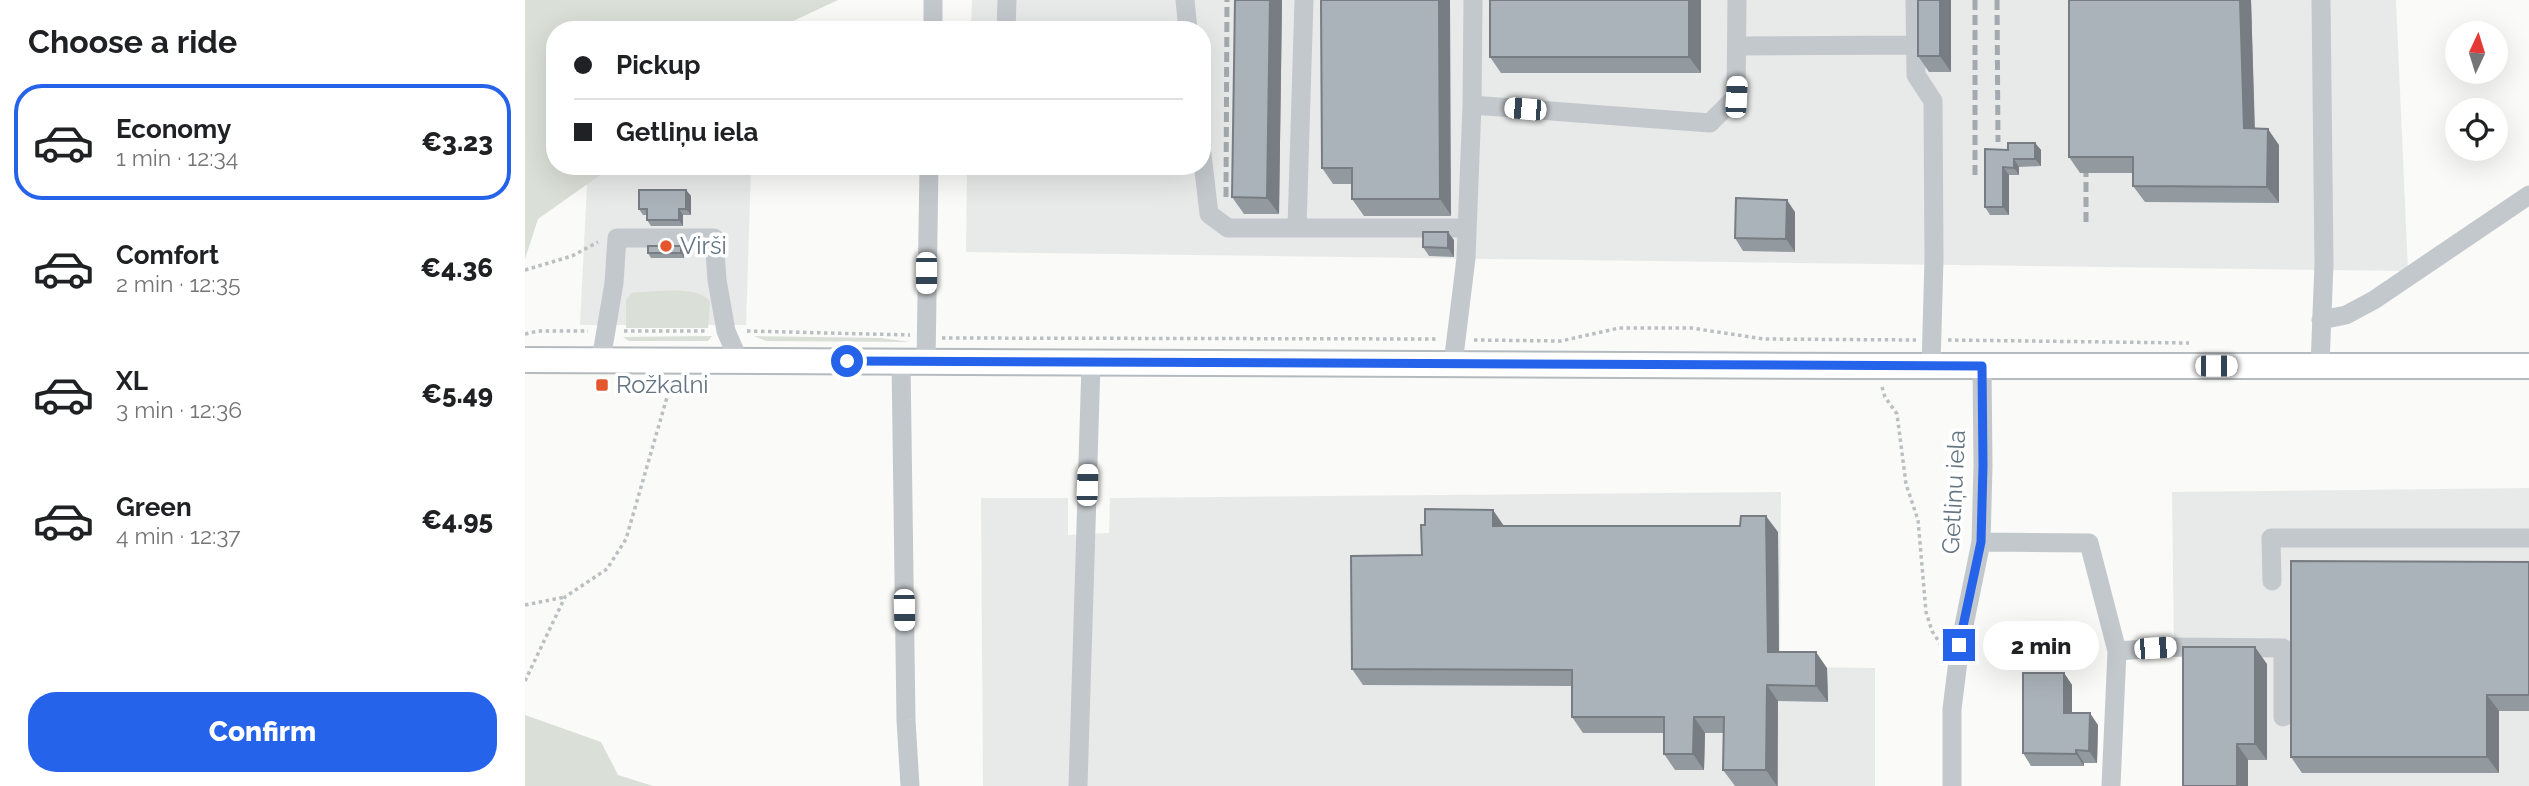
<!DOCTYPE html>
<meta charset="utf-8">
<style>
:root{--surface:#fff;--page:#f2f2f2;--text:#202124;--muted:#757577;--line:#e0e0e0;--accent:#2563eb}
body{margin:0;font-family:Raleway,sans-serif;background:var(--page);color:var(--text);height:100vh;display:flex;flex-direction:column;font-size:26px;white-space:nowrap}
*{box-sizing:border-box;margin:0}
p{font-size:23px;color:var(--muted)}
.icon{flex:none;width:38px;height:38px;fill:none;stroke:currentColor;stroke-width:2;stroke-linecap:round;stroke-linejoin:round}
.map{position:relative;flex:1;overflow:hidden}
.side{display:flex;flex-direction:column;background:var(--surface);width:525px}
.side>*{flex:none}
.guide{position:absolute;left:21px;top:21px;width:665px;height:154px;border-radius:28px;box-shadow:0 7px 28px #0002;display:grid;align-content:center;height:154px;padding:0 28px;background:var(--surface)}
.needle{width:46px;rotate:4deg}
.fabs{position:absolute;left:1920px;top:21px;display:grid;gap:14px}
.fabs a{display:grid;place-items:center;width:63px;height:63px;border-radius:50%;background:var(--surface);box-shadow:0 7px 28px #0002;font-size:35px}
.end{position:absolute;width:32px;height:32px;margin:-16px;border:9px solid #2563eb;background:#fff;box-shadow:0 0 0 4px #fff}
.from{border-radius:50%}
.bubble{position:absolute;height:49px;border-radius:24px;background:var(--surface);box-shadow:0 7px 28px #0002;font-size:23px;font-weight:800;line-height:49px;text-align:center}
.car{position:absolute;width:21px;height:42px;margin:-21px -10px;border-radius:9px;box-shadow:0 0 5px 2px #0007;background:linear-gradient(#fff 24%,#345 0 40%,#fff 0 76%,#345 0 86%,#fff 0)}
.guide b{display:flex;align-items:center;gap:24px;height:66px;font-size:26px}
.guide b+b{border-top:2px solid var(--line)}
.guide i{width:18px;height:18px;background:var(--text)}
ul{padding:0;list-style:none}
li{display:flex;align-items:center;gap:21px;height:116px;margin:0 14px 10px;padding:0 14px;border:4px solid transparent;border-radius:28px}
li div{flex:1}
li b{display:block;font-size:26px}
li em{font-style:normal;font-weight:800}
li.selected{border-color:var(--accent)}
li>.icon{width:63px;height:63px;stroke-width:1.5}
h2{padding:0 28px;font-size:32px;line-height:84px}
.action{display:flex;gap:14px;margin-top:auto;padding:14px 28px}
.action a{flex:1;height:80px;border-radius:28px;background:var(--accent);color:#fff;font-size:28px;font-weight:800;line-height:80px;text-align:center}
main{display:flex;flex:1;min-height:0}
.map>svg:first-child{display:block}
</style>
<main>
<section class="side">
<h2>Choose a ride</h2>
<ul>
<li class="selected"><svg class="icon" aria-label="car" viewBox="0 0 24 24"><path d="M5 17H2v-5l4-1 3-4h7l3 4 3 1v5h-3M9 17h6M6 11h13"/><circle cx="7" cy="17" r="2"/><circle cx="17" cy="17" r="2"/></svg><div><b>Economy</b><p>1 min · 12:34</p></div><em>€3.23</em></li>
<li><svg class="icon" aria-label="car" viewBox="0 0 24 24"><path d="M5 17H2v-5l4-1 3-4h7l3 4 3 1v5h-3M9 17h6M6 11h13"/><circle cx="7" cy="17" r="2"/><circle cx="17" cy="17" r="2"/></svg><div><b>Comfort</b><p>2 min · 12:35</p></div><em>€4.36</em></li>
<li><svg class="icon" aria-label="car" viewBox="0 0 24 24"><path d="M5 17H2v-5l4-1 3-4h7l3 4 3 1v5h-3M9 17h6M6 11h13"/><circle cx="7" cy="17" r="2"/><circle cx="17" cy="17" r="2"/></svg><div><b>XL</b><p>3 min · 12:36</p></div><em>€5.49</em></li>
<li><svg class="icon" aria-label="car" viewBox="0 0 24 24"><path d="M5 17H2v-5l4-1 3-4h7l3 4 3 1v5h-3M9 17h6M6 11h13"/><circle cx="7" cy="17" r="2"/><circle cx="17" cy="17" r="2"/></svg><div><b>Green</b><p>4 min · 12:37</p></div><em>€4.95</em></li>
</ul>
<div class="action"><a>Confirm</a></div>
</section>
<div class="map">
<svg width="2004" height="786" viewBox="0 0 2004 786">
<rect width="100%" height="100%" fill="#fafaf8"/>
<path fill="#e8e9e9" d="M 447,0 L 1871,0 L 1883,271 L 441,252 L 442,166 L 677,166 L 677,30 L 446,30 Z
M 63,166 L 226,168 L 221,325 L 55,325 Z
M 2004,488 L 2004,786 L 1670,786 L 1670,664 L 1649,647 L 1647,492 Z
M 1256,492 L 1255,667 L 1350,668 L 1350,786 L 458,786 L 456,498 L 543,498 L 543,535 L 584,533 L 585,498 Z"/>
<path fill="#dadfd7" d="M 0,0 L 313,0 L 249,30 L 30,30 L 30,166 L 88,166 L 13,219 L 0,259 Z
M 114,292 C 135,292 170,285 185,301 L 183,328 L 101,328 L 101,300 L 106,293 Z
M 187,336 L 183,341 L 104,341 L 98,337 Z
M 229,336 L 356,338 L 385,342 L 241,341 Z
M 0,715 L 76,742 L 93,775 L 128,786 L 0,786 Z"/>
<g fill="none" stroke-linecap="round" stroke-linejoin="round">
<defs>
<path id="major" d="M 0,360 L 1330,366 L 2004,366"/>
</defs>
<use href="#major" stroke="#b5babe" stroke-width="28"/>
<path stroke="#bbbfc2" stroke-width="3.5" stroke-dasharray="3.5 3.5" stroke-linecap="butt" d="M 0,270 L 47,256 L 73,242
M 99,331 L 182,331
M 222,331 L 385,335
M 0,334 L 13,331 L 63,331
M 417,338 L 913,339
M 949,340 L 1036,341 L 1094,328 L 1166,328 L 1239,339 L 1391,340
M 1423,340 L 1664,343
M 1357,387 L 1360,397 L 1372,414 L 1381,484 L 1393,520 L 1401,612 L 1407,631 L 1416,645
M 0,605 L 40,597
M 0,681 L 40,597 L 82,569 L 101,539 L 147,380"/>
<path stroke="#c3c8cc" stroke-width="19" d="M 660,0 L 663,30
M 1390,0 L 1391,75 L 1408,101 L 1409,259 L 1406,366
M 408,30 L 408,0
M 481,30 L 482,0
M 1212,46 L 1391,45
M 947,105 L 948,0
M 677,154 L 684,214 L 703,228 L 942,228
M 772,228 L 779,0
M 1796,320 L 1821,315 L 1849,300 L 2004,195
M 76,360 L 89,283 L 92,238 L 189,238 L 192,280 L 201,331 L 214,361
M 376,361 L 381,720 L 385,786
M 401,362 L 404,166
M 928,364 L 941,258 L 947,105 L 1185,123 L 1211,97 L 1212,0
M 1795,365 L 1799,264 L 1796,0
M 1456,542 L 1564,543 L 1592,651 L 1586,786
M 1747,581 L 1746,538 L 2004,538
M 1592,651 L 1649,647 L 1758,648 L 1758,717
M 553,786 L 566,364
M 1427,786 L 1427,709 L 1435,645 L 1456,542 L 1458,466 L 1457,366"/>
<use href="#major" stroke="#fff" stroke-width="24"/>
<path stroke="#a2aab0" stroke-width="5" stroke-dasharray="10 5" stroke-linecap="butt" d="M 1450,0 L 1450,175
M 1472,0 L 1473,142
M 1561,152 L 1561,222
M 701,197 L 702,0"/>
</g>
<path fill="#929a9f" d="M 710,0 L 757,0 L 754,214 L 719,214 L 707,197 Z
M 796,0 L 926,216 L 839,216 L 827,199 L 827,184 L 808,184 L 797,168 Z
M 1176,0 L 1176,73 L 976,73 L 965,57 Z
M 1393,0 L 1426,0 L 1426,72 L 1404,72 L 1393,56 Z
M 1544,0 L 1726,0 L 1730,129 L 1754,145 L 1754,203 L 1620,202 L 1608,186 L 1608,173 L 1555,173 L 1544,157 Z
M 1510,143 L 1516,150 L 1516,166 L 1494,167 L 1494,175 L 1484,175 L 1484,215 L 1465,215 L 1460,207 L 1483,150 Z
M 161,190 L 166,196 L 166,215 L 158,215 L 158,226 L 126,226 L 122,220 L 122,215 L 118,215 L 114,209 Z
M 1270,212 L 1270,252 L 1218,251 L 1210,238 Z
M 929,240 L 929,257 L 904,256 L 898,247 Z
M 159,250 L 159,258 L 126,258 L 123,253 Z
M 979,526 L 1253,532 L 1254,652 L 1302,668 L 1303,702 L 1253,701 L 1253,786 L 1210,786 L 1198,770 L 1199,733 L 1180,733 L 1179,770 L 1150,770 L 1139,754 L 1139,733 L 1058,733 L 1047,717 L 1047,686 L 838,685 L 827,669 L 897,555 Z
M 2004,562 L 2004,711 L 1974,711 L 1974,773 L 1777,773 L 1766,757 Z
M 1658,647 L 1742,664 L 1742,760 L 1723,760 L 1723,786 Z
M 1539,673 L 1547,685 L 1547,713 L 1573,725 L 1572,763 L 1559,763 L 1559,766 L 1506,766 L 1498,753 Z"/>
<path fill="#777d82" d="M 745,0 L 757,0 L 754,214 L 742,198 Z
M 914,0 L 925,0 L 926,216 L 915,199 Z
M 1164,0 L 1176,0 L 1176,73 L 1164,57 Z
M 1415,0 L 1426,0 L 1426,72 L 1415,56 Z
M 1715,0 L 1726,0 L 1730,145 L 1719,128 Z
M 1743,129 L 1754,145 L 1754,203 L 1742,187 Z
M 1510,143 L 1516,150 L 1516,166 L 1510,159 Z
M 1489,159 L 1494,167 L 1494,175 L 1489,168 Z
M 1478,167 L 1484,175 L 1484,215 L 1478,207 Z
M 161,190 L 166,196 L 166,215 L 161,209 Z
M 1262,200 L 1270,212 L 1270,252 L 1261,239 Z
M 154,209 L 158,215 L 158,226 L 154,220 Z
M 923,232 L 929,240 L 929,257 L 923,248 Z
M 156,246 L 159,250 L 159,258 L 156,253 Z
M 968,510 L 979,526 L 968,526 Z
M 1241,516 L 1253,532 L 1254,668 L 1243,652 Z
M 1730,647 L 1742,664 L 1742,760 L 1730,744 Z
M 1291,652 L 1302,668 L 1303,702 L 1291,686 Z
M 1539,673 L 1547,685 L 1547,725 L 1539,713 Z
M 1242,685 L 1253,701 L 1252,786 L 1241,770 Z
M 1962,695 L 1974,711 L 1974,773 L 1962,757 Z
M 1565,713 L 1573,725 L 1572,763 L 1564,751 Z
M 1169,717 L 1180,733 L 1179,770 L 1168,754 Z
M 1712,744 L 1723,760 L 1723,786 L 1712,786 Z
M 1551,750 L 1559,763 L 1559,766 L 1551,754 Z"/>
<path fill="#aab3b9" stroke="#777d82" stroke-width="2" d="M 710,0 L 745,0 L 742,198 L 707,197 Z
M 796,0 L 914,0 L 915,199 L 827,199 L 827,168 L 797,168 Z
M 965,0 L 1164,0 L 1164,57 L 965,57 Z
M 1393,0 L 1415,0 L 1415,56 L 1393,56 Z
M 1544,0 L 1715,0 L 1719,128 L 1743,129 L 1742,187 L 1608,186 L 1608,157 L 1544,157 Z
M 1483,143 L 1510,143 L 1510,159 L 1489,159 L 1489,168 L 1478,167 L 1478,207 L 1460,207 L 1460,149 L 1483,150 Z
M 114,190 L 161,190 L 161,209 L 154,209 L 154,220 L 122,220 L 122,209 L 114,209 Z
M 1211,198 L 1262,200 L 1261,239 L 1210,238 Z
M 898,232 L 923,232 L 923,248 L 898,247 Z
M 123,246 L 156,246 L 156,253 L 123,253 Z
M 900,509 L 968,510 L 968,526 L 1215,526 L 1216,516 L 1241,516 L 1243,652 L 1291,652 L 1291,686 L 1242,685 L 1241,770 L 1198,770 L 1199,717 L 1169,717 L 1168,754 L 1139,754 L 1139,717 L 1047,717 L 1047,670 L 827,669 L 826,556 L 897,555 L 896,525 L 900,525 Z
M 1766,561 L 2004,562 L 2004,695 L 1962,695 L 1962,757 L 1766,757 Z
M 1658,647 L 1730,647 L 1730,744 L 1712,744 L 1712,786 L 1658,786 Z
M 1498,673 L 1539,673 L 1539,713 L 1565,713 L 1564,751 L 1551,750 L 1551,754 L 1498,753 Z"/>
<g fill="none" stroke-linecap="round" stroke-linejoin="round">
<path stroke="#2563eb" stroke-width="9" d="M 322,361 L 1457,366 L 1458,466 L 1456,542 L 1434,645"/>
</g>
<g fill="#e4572e" stroke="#fff" stroke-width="2.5">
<circle cx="141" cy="246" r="7"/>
<rect x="70" y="378" width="14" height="14" rx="3.5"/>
</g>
<g text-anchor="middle" stroke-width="7" stroke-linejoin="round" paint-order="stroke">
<g font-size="24" fill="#657683" stroke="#fff" text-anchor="start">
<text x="155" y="254">Virši</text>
<text x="91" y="393">Rožkalni</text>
</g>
<g font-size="24" fill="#657683" stroke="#fff">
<text transform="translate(1429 492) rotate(-87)" y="8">Getliņu iela</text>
</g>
</g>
</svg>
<div class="fabs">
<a><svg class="needle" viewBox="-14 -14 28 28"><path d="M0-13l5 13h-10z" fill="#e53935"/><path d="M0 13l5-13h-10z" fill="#757577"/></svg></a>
<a><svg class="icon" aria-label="locate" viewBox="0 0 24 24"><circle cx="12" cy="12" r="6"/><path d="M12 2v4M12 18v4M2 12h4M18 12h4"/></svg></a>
</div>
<i class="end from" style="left:322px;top:361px"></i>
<i class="end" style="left:1434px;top:645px"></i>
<div class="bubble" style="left:1458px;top:621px;width:116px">2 min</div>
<i class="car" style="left:1211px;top:97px;rotate:3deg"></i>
<i class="car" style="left:1000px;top:109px;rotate:275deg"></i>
<i class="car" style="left:401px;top:273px;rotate:180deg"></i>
<i class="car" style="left:1691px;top:366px;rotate:90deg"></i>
<i class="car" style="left:562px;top:485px;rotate:2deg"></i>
<i class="car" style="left:379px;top:610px;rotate:179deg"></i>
<i class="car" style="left:1630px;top:648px;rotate:86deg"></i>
<div class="guide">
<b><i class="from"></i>Pickup</b>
<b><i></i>Getliņu iela</b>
</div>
</div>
</main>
